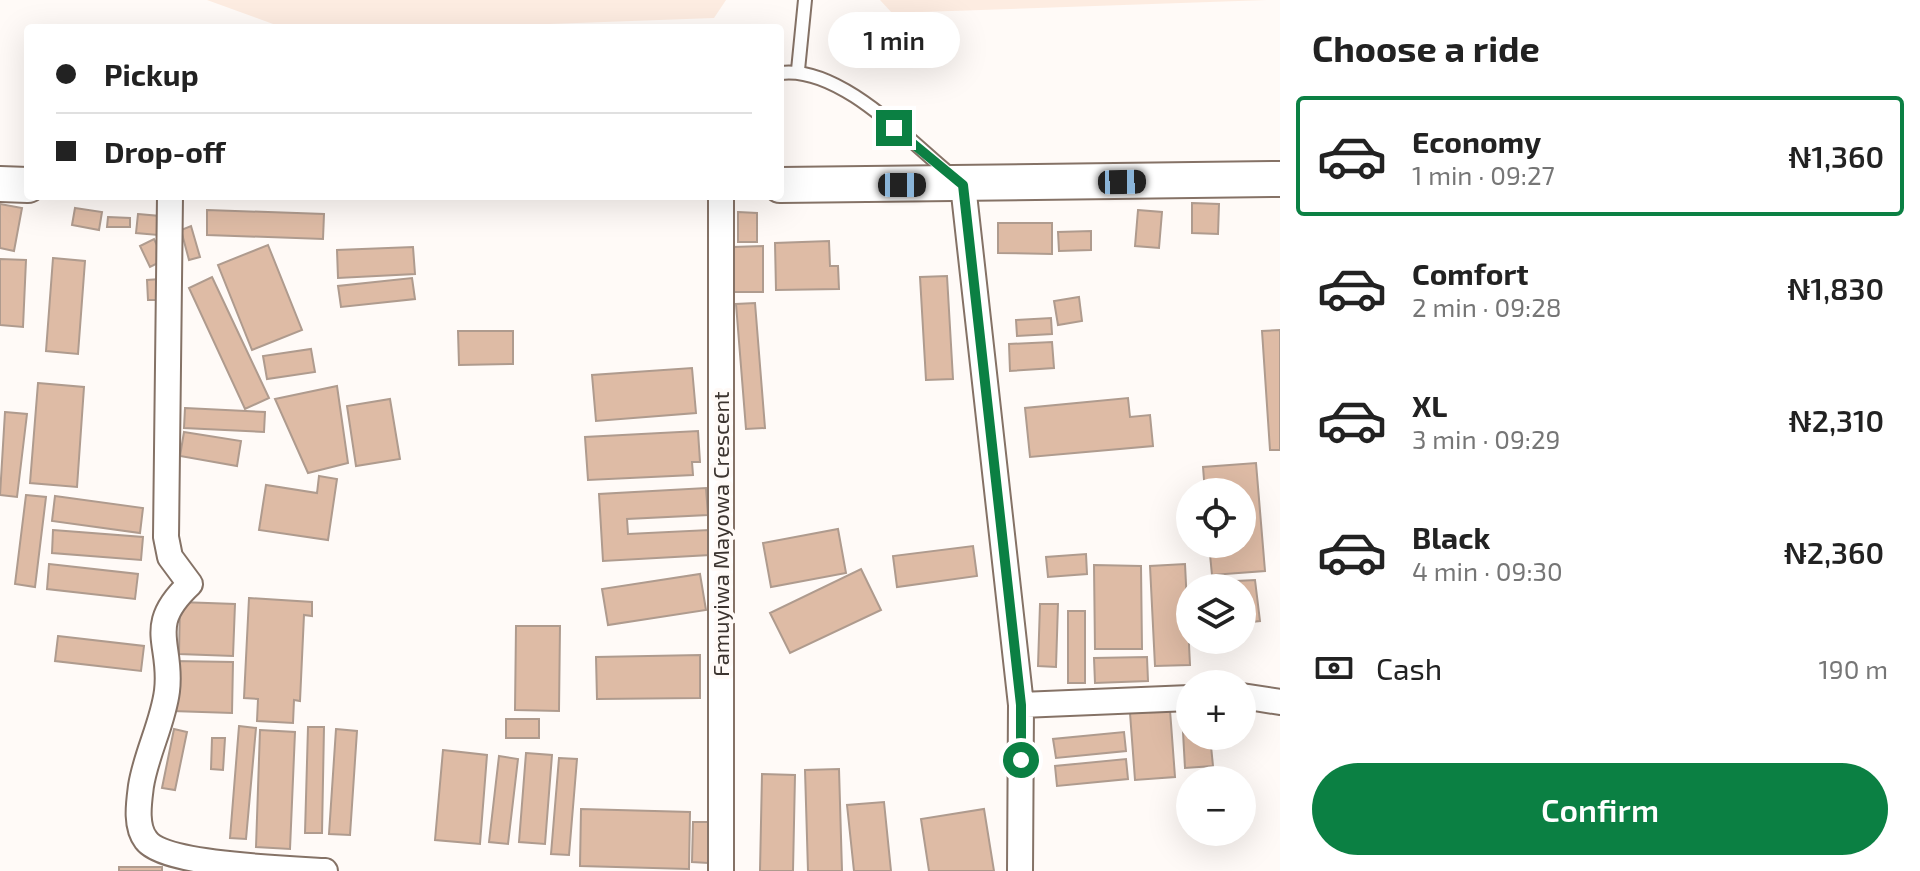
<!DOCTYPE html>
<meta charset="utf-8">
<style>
:root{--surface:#fff;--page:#f6f6f6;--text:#222;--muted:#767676;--line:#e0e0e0;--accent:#0b8043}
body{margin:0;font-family:"Exo 2",sans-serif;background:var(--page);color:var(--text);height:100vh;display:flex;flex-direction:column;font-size:30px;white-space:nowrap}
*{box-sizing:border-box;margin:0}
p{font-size:26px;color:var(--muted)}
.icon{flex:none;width:44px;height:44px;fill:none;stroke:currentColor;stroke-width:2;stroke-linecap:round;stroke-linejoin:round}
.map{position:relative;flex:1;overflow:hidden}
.drawer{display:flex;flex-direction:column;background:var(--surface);width:640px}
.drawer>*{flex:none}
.top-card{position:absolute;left:24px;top:24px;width:760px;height:176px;border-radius:8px;box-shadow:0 8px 32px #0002;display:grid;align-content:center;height:176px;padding:0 32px;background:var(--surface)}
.tools{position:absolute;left:1176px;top:478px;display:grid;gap:16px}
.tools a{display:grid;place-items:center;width:80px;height:80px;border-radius:50%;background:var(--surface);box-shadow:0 8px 32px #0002;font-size:40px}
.end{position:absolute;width:36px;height:36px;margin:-18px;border:10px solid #0b8043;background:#fff;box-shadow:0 0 0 4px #fff}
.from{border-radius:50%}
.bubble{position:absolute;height:56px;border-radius:28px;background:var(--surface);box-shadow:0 8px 32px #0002;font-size:26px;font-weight:600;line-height:56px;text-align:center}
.car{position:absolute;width:24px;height:48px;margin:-24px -12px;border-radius:10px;box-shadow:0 0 6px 2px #0007;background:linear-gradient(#222 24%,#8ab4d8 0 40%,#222 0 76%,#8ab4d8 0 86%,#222 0)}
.top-card b{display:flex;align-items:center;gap:28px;height:76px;font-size:30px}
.top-card b+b{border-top:2px solid var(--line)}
.top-card i{width:20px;height:20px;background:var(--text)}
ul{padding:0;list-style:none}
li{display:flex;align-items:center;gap:24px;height:120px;margin:0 16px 12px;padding:0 16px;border:4px solid transparent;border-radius:8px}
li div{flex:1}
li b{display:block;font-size:30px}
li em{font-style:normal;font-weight:600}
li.active{border-color:var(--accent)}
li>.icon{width:72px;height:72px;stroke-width:1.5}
h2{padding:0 32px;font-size:36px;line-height:96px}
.pay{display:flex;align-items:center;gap:20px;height:88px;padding:0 32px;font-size:30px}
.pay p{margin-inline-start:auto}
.action{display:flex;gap:16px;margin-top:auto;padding:16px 32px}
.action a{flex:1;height:92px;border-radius:48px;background:var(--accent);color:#fff;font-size:32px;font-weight:600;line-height:92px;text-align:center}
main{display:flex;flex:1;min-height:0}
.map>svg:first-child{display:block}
</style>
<main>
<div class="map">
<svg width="1280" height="871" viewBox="0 0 1280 871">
<rect width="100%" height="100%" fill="#fffaf7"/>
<path fill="#fdece1" d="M 207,0 L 726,0 L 714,18 L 440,28 L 284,28 Z
M 880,0 L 1267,0 L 892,13 Z"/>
<path fill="#debba5" stroke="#af9b8e" stroke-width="2" d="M 1192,203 L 1219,204 L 1218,234 L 1192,233 Z
M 0,204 L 22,208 L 14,251 L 0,248 Z
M 75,208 L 102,212 L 99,230 L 72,225 Z
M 207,210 L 324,214 L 323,239 L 207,235 Z
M 1138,210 L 1162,212 L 1159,248 L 1135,246 Z
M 738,212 L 757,213 L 757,242 L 738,242 Z
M 138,214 L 160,216 L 158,235 L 136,233 Z
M 108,217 L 130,218 L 130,227 L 107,227 Z
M 998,223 L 1052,223 L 1052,254 L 998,253 Z
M 191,226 L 200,257 L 189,260 L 181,230 Z
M 1091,231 L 1091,250 L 1059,251 L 1058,232 Z
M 154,239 L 164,260 L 150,267 L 140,246 Z
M 829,241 L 830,266 L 838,266 L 839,289 L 776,290 L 775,243 Z
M 268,245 L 302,330 L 252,350 L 218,265 Z
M 763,246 L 763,292 L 734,292 L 733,247 Z
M 413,247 L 415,274 L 338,278 L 337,250 Z
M 53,258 L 85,261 L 78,354 L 46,351 Z
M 0,259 L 26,260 L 23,327 L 0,325 Z
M 947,276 L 953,379 L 926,380 L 920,277 Z
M 212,277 L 269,398 L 245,409 L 189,288 Z
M 412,278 L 415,299 L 341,307 L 338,286 Z
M 160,279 L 161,300 L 148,300 L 147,280 Z
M 1079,297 L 1082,321 L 1058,325 L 1054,301 Z
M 755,303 L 765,428 L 746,429 L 736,304 Z
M 1051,318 L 1052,334 L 1017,336 L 1016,320 Z
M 1280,330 L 1280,450 L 1270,450 L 1262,331 Z
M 458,331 L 513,331 L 513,364 L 459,365 Z
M 1052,342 L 1054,368 L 1010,371 L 1009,344 Z
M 311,349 L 315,372 L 267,379 L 263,356 Z
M 692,368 L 696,413 L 596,421 L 592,375 Z
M 38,383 L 84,387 L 77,487 L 30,483 Z
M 337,386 L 348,463 L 308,473 L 275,399 Z
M 1128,398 L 1130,417 L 1150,415 L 1153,446 L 1030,457 L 1025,408 Z
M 390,399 L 400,459 L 356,466 L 347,406 Z
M 185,408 L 265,412 L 264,432 L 184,428 Z
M 5,412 L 27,414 L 17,497 L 0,495 Z
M 698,431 L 700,462 L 692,462 L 693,475 L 588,480 L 585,437 Z
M 184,432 L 241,441 L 237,466 L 180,456 Z
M 1256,463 L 1265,571 L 1212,575 L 1209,544 L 1242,544 L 1242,492 L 1205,492 L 1203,467 Z
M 319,476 L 337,479 L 328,540 L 259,530 L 266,485 L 317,493 Z
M 706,488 L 708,515 L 627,519 L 628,534 L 709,530 L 710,555 L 603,561 L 599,494 Z
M 26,495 L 46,497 L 35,587 L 15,584 Z
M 55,496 L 143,508 L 140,533 L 52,521 Z
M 838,529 L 846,573 L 771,587 L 763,543 Z
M 53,530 L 143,537 L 141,560 L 52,553 Z
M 973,546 L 977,576 L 897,587 L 893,556 Z
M 1086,554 L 1087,574 L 1048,577 L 1046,557 Z
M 49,564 L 138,574 L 135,599 L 47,589 Z
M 1185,564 L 1190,665 L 1155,666 L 1150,566 Z
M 1094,565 L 1141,566 L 1142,649 L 1095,649 Z
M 861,569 L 881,610 L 790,653 L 770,613 Z
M 700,574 L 706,610 L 608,625 L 602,589 Z
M 1255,580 L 1260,621 L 1242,623 L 1242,588 L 1236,588 L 1236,581 Z
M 249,598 L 312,602 L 312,616 L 304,615 L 300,701 L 294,700 L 293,723 L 257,721 L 258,699 L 244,698 Z
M 180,602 L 235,604 L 233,656 L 179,654 Z
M 1040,604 L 1058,604 L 1056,667 L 1038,666 Z
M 1068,611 L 1085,611 L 1085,683 L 1068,683 Z
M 516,626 L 560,626 L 559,711 L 515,710 Z
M 58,636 L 144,646 L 141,671 L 55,661 Z
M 700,655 L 700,698 L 597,699 L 596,657 Z
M 1147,657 L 1148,681 L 1095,683 L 1094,658 Z
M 173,661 L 233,662 L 232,713 L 172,711 Z
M 1170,710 L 1175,777 L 1135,780 L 1130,713 Z
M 1190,713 L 1190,736 L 1210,736 L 1213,766 L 1185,768 L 1182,714 Z
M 506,719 L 539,719 L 539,738 L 506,738 Z
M 239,726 L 256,728 L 246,839 L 230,838 Z
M 308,727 L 324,727 L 322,833 L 305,833 Z
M 174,729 L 187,732 L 175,790 L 162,788 Z
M 336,729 L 357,731 L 350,835 L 329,834 Z
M 260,730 L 295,732 L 290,849 L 256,847 Z
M 1124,732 L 1126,751 L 1056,758 L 1053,739 Z
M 212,738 L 225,738 L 223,770 L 211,769 Z
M 443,750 L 487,755 L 480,844 L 435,840 Z
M 526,753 L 552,755 L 545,844 L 519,842 Z
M 499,756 L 518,759 L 508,844 L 489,842 Z
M 559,758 L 577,759 L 569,855 L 551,854 Z
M 1126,759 L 1128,779 L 1057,786 L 1055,766 Z
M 839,769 L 842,871 L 808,871 L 805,770 Z
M 762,774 L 795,775 L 793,871 L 760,871 Z
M 884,802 L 891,871 L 854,871 L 847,805 Z
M 581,809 L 690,812 L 689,869 L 580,866 Z
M 984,809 L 994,871 L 929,871 L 921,819 Z
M 693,822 L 710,822 L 708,863 L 692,862 Z
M 119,867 L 162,867 L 162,871 L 119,871 Z"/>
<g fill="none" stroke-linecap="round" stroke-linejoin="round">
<defs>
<path id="lane" d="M 798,70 L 805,0
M 780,73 C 839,65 907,139 951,175"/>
<path id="street" d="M 963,185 L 1021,705 L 1020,871
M 170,196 L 166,537 L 170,557 L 190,584 C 144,627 173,643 167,691 C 163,723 146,754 141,786 C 139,802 135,826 146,840 C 164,865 291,869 325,871
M 721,196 L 721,871
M 1242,696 L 1280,702
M 1021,705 L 1190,698"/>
<path id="secondary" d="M 0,184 L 28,185
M 780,185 L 1280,179"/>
</defs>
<use href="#lane" stroke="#857266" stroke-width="16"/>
<use href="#street" stroke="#857266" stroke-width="28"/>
<use href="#secondary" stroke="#857266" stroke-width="38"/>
<use href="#lane" stroke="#fff" stroke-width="12"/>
<use href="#street" stroke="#fff" stroke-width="24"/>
<use href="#secondary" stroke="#fff" stroke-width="34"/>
</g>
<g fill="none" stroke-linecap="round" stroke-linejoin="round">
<path stroke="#0b8043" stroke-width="10" d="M 894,128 L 963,185 L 1021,705 L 1021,760"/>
</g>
<g text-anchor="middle" stroke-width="8" stroke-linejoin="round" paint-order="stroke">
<g font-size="22" fill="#3c342f" stroke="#fffaf7">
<text transform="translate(721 534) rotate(-90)" y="8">Famuyiwa Mayowa Crescent</text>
</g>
</g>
</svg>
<div class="tools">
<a><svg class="icon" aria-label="locate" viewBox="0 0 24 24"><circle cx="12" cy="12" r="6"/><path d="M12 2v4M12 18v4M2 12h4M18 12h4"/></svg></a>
<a><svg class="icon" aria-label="layers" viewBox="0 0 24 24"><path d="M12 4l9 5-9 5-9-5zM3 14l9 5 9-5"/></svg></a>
<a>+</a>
<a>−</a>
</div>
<i class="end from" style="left:1021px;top:760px"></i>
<i class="end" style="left:894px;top:128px"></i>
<div class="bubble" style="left:828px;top:12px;width:132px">1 min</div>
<i class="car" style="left:1122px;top:182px;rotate:89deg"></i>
<i class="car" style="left:902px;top:185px;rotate:90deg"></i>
<div class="top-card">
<b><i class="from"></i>Pickup</b>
<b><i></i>Drop-off</b>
</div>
</div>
<section class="drawer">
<h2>Choose a ride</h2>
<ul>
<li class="active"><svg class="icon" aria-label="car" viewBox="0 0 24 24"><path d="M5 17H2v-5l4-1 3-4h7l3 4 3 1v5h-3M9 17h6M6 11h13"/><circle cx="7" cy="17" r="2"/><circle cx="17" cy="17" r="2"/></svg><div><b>Economy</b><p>1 min · 09:27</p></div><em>₦1,360</em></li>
<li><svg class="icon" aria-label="car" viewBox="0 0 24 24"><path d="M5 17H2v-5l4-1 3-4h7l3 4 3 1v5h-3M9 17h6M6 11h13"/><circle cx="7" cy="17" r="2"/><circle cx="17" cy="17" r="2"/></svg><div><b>Comfort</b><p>2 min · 09:28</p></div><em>₦1,830</em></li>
<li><svg class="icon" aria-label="car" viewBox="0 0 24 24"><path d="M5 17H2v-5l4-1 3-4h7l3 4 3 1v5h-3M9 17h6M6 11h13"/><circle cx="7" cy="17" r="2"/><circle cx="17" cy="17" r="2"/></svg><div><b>XL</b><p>3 min · 09:29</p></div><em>₦2,310</em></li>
<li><svg class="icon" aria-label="car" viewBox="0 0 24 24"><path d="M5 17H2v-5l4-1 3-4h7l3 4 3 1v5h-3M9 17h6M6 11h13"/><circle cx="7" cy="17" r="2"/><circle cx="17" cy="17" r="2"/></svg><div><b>Black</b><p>4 min · 09:30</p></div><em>₦2,360</em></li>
</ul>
<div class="pay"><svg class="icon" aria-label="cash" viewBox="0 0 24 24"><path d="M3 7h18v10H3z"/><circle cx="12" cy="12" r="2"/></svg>Cash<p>190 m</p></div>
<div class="action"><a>Confirm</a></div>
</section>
</main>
